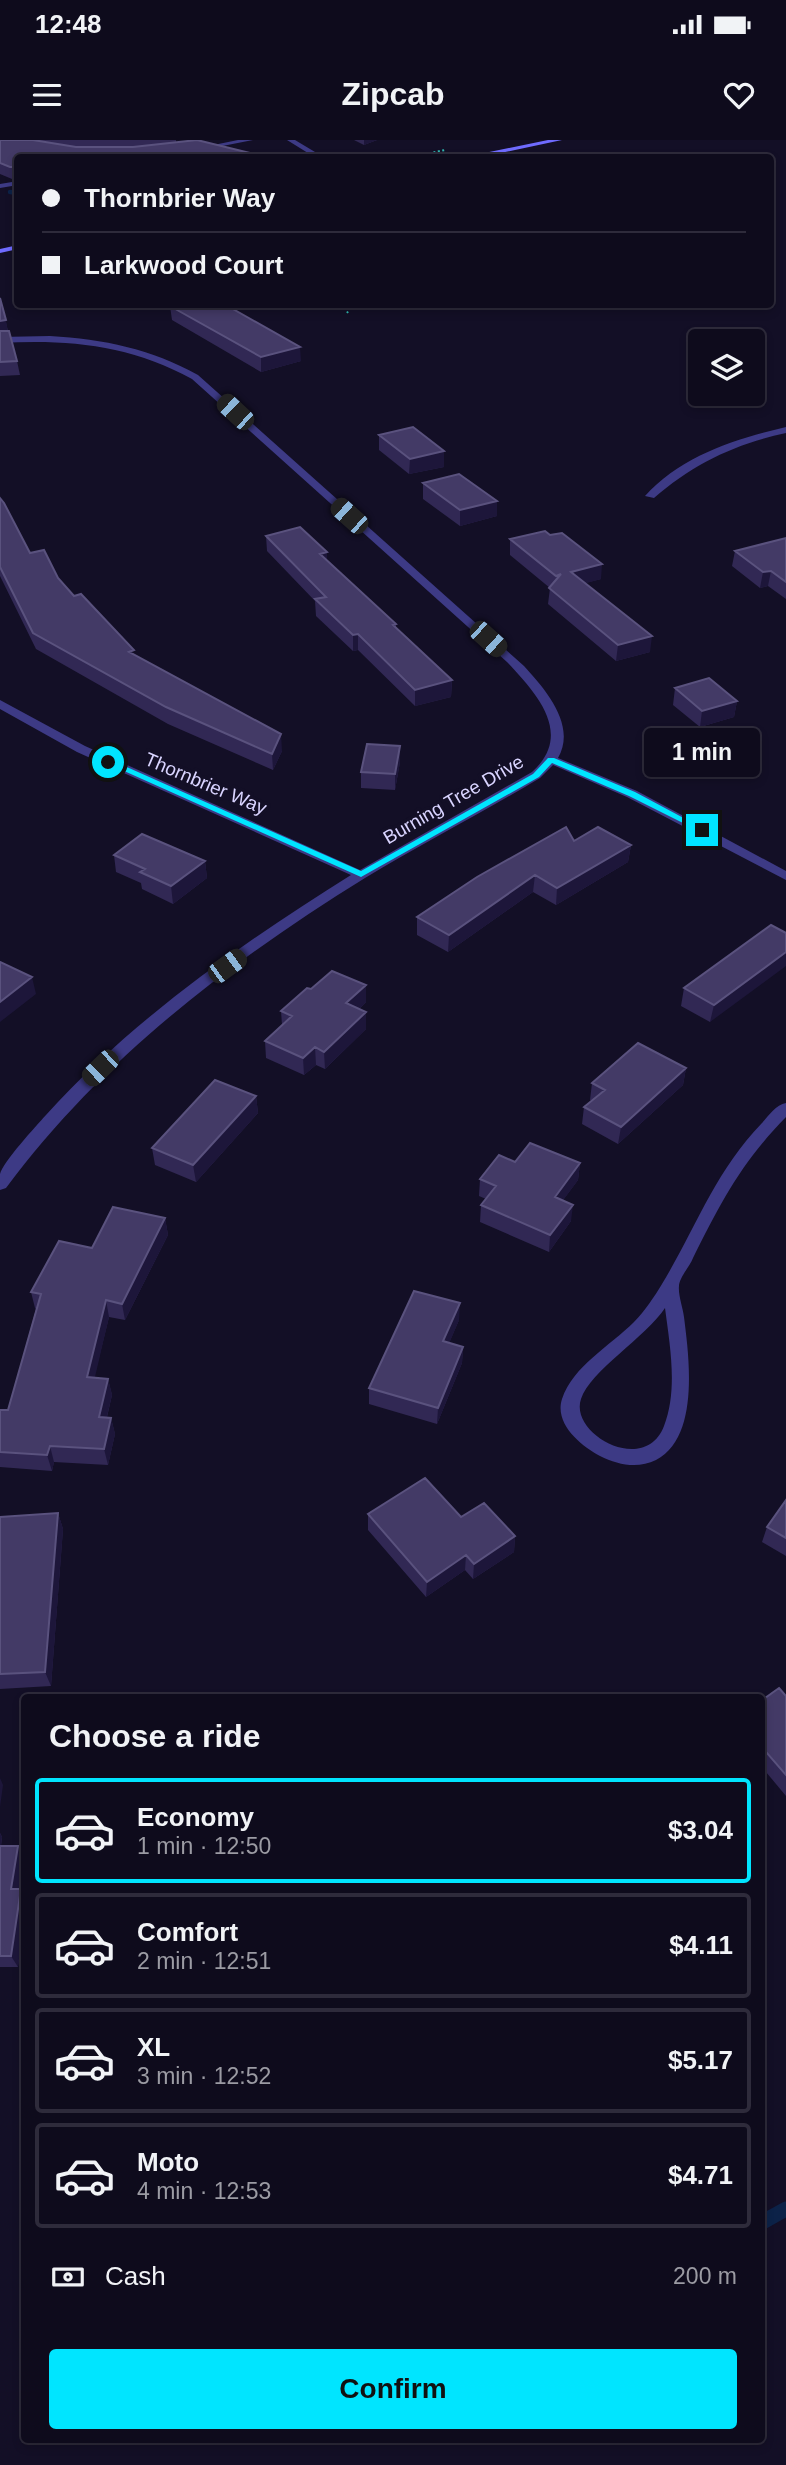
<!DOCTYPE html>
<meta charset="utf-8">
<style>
:root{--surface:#0e0b1c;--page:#1c1929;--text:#f1f3f6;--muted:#9b9ba3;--line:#2e2b3b;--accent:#00e5ff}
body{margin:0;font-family:Arial,sans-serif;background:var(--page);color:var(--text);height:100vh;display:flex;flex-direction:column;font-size:26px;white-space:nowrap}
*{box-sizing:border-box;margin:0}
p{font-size:23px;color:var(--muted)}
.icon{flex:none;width:38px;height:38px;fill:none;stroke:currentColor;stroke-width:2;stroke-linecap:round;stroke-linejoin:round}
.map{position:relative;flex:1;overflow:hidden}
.side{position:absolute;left:21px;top:1554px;width:744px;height:749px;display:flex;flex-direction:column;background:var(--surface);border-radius:7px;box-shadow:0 4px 10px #0003,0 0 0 2px var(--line)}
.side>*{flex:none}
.top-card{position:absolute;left:14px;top:14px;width:760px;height:154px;border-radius:7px;box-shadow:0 4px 10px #0003,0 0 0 2px var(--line);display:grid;align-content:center;height:154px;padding:0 28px;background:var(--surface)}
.buttons{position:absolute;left:688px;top:189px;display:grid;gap:14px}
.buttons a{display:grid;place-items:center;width:77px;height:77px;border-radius:7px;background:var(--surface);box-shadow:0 4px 10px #0003,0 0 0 2px var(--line);font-size:35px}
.end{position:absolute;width:32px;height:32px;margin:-16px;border:9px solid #00e5ff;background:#111;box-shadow:0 0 0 4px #111}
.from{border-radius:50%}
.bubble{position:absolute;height:49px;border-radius:7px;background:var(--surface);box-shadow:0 4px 10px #0003,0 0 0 2px var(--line);font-size:23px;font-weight:700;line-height:49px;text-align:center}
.car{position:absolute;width:21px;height:42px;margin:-21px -10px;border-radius:9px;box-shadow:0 0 5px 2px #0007;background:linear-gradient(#222 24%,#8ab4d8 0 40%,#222 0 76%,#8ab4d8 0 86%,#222 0)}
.top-card b{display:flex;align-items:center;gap:24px;height:66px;font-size:26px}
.top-card b+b{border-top:2px solid var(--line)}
.top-card i{width:18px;height:18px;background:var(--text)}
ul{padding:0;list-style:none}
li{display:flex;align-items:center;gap:21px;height:105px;margin:0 14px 10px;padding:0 14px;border:4px solid var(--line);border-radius:7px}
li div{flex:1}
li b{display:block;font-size:26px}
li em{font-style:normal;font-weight:700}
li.on{border-color:var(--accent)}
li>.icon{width:63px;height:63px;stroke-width:1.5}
h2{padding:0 28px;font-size:32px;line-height:84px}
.pay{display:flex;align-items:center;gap:18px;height:77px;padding:0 28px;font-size:26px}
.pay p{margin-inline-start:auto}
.primary-button{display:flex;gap:14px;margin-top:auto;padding:14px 28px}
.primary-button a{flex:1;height:80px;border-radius:7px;background:var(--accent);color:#111;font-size:28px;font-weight:700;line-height:80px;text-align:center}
.status{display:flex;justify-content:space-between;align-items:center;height:49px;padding:0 35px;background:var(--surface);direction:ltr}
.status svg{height:19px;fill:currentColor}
header{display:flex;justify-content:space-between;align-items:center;height:91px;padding:0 28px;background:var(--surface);font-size:32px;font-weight:700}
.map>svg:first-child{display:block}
</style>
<div class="status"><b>12:48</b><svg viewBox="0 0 49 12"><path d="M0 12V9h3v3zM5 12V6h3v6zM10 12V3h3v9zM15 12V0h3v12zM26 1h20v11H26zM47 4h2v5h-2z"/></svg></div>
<header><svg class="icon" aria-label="menu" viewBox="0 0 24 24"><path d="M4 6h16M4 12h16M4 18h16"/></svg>Zipcab<svg class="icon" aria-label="heart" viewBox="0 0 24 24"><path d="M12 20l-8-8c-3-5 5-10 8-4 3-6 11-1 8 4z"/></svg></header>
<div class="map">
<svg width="786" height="2325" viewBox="0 0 786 2325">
<rect width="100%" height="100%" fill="#130f26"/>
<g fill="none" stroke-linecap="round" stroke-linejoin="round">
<path stroke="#0c2248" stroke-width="4.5" d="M 10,52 L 18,53"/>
<path stroke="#0c2248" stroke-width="15" d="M 761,2083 L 786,2069"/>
<path stroke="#2fb8b0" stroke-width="2" stroke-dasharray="2 2.5" stroke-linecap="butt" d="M 407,18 L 445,10
M 342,164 L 348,173"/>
<path fill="#3d3a85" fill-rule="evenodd" d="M 238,0 L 253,0 L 197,11 L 194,9 Z
M 287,0 L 295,0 L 325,18 L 316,18 Z
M 18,41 L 18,45 L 0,48 L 0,44 Z
M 50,196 C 104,199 151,209 198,235 L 524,526 C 545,549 577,585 558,618 L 637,651 L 786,731 L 786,740 L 627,657 L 553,625 L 540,638 C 483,672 423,703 365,738 C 228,823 103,918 6,1048 L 0,1050 C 0,1045 0,1039 0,1034 C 3,1022 36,986 46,975 C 133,879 241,804 351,735 L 77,612 L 0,569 L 0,560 L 85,606 L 360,730 L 532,632 C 574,594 537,554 507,522 L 192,239 C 131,205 68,199 0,203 L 0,197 Z
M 786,287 L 786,293 C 735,304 693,324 654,358 L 645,356 C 681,316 735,299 786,287 Z
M 786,963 L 786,977 C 741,1023 721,1062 693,1118 C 690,1126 679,1138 679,1146 C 678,1155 683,1168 684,1177 C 689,1217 700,1297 656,1320 C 638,1329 618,1325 600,1316 C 581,1306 554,1284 562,1259 C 573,1226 610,1206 634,1182 C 645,1171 654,1157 662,1144 C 697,1086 714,1033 762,983 C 769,975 776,965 786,963 ZM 665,1168 C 670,1206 678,1250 664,1286 C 645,1336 569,1294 581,1259 C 590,1231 646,1197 665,1168 Z"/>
<path fill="#6f6bff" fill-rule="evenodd" d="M 548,0 L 562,0 L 477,18 L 460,18 Z
M 18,105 L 18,109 L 0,113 L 0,109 Z"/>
</g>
<path fill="#312854" d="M 0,0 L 176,0 L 176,3 L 254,14 L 254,18 L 18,18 L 18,39 L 12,39 L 0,34 Z
M 354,0 L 377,0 L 364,5 Z
M 0,158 L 8,191 L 17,221 L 20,235 L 0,236 Z
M 170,166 L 301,221 L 261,232 L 172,180 Z
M 379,295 L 444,311 L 444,327 L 409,334 L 379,310 Z
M 423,343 L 497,376 L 460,386 L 423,359 Z
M 0,358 L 30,413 L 58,438 L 74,456 L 135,515 L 282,611 L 273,630 L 168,584 L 36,509 L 0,436 Z
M 266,396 L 327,421 L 396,484 L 396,488 L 452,540 L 451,557 L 415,566 L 358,510 L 353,511 L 316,476 L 315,461 L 267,411 Z
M 786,398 L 786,459 L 768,446 L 760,448 L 732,426 L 735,411 Z
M 510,399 L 601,439 L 585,443 L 650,512 L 616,521 L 548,464 L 550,448 L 510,415 Z
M 675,548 L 737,561 L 734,577 L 700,587 L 673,565 Z
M 400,606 L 400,622 L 395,650 L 361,648 L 361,632 Z
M 574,701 L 631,705 L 628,722 L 556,765 L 533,752 L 448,812 L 417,795 L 417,777 Z
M 114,715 L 205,721 L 207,738 L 173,764 L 142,749 L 141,743 L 116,732 Z
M 786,793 L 710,882 L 681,866 L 684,848 Z
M 366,845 L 366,862 L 359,869 L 366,872 L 366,889 L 325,929 L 316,925 L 304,935 L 266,918 L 265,901 L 282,885 L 281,871 L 311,849 Z
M 686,928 L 683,945 L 618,1004 L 582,984 L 584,967 L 592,961 L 590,960 L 592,943 Z
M 256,956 L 258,973 L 196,1042 L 155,1025 L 152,1008 Z
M 515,1022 L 580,1023 L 578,1040 L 563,1060 L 571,1081 L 549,1112 L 480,1082 L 481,1065 L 486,1059 L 479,1056 L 480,1039 Z
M 165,1078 L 168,1095 L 125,1180 L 109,1177 L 94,1238 L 108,1239 L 112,1255 L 107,1277 L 111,1278 L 115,1294 L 108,1325 L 54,1322 L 52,1331 L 0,1327 L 0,1270 L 8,1270 L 36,1169 L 35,1168 L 31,1152 L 92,1108 Z
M 459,1180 L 449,1203 L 463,1207 L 462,1223 L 437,1284 L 369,1264 L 369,1248 Z
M 786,1360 L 786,1416 L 762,1402 L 767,1387 Z
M 58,1373 L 63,1389 L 51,1546 L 0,1549 L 0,1377 Z
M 368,1374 L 461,1377 L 515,1396 L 514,1412 L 473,1439 L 465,1430 L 426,1457 L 368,1390 Z
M 786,1556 L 786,1656 L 761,1626 L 761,1561 Z
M 0,1693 L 2,1697 L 1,1706 L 18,1706 L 24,1719 L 19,1749 L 24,1756 L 24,1777 L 18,1827 L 0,1827 Z"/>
<path fill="#1d163a" d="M 364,0 L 377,0 L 364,5 Z
M 254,14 L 254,18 L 234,18 Z
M 6,180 L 8,194 L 0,195 L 0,181 Z
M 300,207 L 301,221 L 261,232 L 261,217 Z
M 444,311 L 444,327 L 409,334 L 410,319 Z
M 497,361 L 497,376 L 460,386 L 460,370 Z
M 327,412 L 327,428 L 320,414 Z
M 602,424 L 601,439 L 569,448 L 571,432 Z
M 771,431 L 768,446 L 760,448 L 763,432 Z
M 358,494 L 358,510 L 353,511 L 353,495 Z
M 652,496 L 650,512 L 616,521 L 618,505 Z
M 452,540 L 451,557 L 415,566 L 415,550 Z
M 737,561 L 734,577 L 700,587 L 702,571 Z
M 281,594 L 282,611 L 273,630 L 272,614 Z
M 400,606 L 400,622 L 395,650 L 395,634 Z
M 631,705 L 628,722 L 556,765 L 557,748 Z
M 205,721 L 207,738 L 173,764 L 171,746 Z
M 535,735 L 533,752 L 448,812 L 449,795 Z
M 786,812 L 786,826 L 710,882 L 714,865 Z
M 32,837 L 36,854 L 0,882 L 0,862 Z
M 366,845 L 366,862 L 346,881 L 346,863 Z
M 366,872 L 366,889 L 325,929 L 324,912 Z
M 315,907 L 316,925 L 304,935 L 303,918 Z
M 686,928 L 683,945 L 618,1004 L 621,987 Z
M 256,956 L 258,973 L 196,1042 L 193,1025 Z
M 580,1023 L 578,1040 L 553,1074 L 555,1057 Z
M 573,1065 L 571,1081 L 549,1112 L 550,1095 Z
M 165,1078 L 168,1095 L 125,1180 L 122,1164 Z
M 106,1160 L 109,1177 L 91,1254 L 87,1237 Z
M 460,1163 L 459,1180 L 443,1218 L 443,1201 Z
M 463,1207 L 462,1223 L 437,1284 L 438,1268 Z
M 108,1239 L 112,1255 L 103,1293 L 99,1277 Z
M 111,1278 L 115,1294 L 108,1325 L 104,1309 Z
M 50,1306 L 54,1322 L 52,1331 L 47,1315 Z
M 58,1373 L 63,1389 L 51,1546 L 45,1532 Z
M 515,1396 L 514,1412 L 473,1439 L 474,1424 Z
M 466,1415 L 465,1430 L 426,1457 L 427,1442 Z
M 0,1638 L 3,1645 L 0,1667 Z
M 0,1693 L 2,1697 L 0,1711 Z
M 18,1706 L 24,1719 L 17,1761 L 11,1749 Z
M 21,1749 L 24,1756 L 24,1777 L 18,1827 L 11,1816 Z"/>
<path fill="#433a66" stroke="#5a527e" stroke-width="2" d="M 0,0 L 33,0 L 76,7 L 133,7 L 197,0 L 254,14 L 234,18 L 18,18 L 18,27 L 10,27 L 0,23 Z
M 0,158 L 6,180 L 0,181 Z
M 175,164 L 224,164 L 300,207 L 261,217 L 170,166 Z
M 0,191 L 9,191 L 17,221 L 0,222 Z
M 413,287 L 444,311 L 410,319 L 379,295 Z
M 459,334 L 497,361 L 460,370 L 423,343 Z
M 0,358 L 4,363 L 30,413 L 44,410 L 58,438 L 74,456 L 81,454 L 134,510 L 129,512 L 281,594 L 272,614 L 166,567 L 33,493 L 0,427 Z
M 300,387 L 327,412 L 320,414 L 396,484 L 393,485 L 452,540 L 415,550 L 358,494 L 353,495 L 315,459 L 326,457 L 266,396 Z
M 545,391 L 550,395 L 562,393 L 602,424 L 571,432 L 652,496 L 618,505 L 549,448 L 561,434 L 556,436 L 510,399 Z
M 786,398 L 786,442 L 771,431 L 763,432 L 735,411 Z
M 709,538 L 737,561 L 702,571 L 675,548 Z
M 367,604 L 400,606 L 395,634 L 361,632 Z
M 566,687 L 574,701 L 598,687 L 631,705 L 557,748 L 535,735 L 449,795 L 417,777 L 477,737 Z
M 142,694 L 205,721 L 171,746 L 140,732 L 145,729 L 114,715 Z
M 771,785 L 786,793 L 786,812 L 714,865 L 684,848 Z
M 0,822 L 32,837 L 0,862 Z
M 332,831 L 366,845 L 346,863 L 366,872 L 324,912 L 315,907 L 303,918 L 265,901 L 292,876 L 281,871 L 307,848 L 311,849 Z
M 638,903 L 686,928 L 621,987 L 584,967 L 605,950 L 592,943 Z
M 215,940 L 256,956 L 193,1025 L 152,1008 Z
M 530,1003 L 580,1023 L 555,1057 L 573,1065 L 550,1095 L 481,1065 L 496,1046 L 480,1039 L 499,1015 L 515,1022 Z
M 113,1067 L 165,1078 L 122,1164 L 106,1160 L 87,1237 L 108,1239 L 99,1277 L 111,1278 L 104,1309 L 50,1306 L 47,1315 L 0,1312 L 0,1270 L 8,1270 L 41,1154 L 31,1152 L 59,1101 L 92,1108 Z
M 414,1151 L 460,1163 L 443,1201 L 463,1207 L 438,1268 L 369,1248 Z
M 425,1338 L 461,1377 L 484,1363 L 515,1396 L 474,1424 L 466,1415 L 427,1442 L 368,1374 Z
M 786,1360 L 786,1398 L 767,1387 Z
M 58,1373 L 45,1532 L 0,1534 L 0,1377 Z
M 779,1548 L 786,1556 L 786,1635 L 761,1606 L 761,1561 Z
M 0,1706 L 18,1706 L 11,1749 L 21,1749 L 11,1816 L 0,1816 Z"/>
<path fill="#00e5ff" d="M 548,618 L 554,618 L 635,652 L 706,690 L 699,691 L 629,656 L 552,623 L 539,637 L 361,737 L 104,622 L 111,620 L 361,731 L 533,634 Z"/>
<g text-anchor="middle" stroke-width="7" stroke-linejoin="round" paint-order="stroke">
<g font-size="19" fill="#d9d4ff" stroke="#130f26">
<text transform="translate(206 643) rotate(23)" y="7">Thornbrier Way</text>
<text transform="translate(453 659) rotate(-30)" y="7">Burning Tree Drive</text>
</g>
</g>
</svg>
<div class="buttons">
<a><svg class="icon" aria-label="layers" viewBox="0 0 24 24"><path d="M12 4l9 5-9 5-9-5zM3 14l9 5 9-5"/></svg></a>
</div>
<i class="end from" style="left:108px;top:622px"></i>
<i class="end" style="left:702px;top:690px"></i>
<div class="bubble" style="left:644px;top:588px;width:116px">1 min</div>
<i class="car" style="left:235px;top:272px;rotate:313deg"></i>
<i class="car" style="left:349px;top:376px;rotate:312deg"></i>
<i class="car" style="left:488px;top:499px;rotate:132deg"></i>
<i class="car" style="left:227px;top:826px;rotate:54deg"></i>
<i class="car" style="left:100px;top:928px;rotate:226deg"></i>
<div class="top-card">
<b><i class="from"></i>Thornbrier Way</b>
<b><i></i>Larkwood Court</b>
</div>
<section class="side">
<h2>Choose a ride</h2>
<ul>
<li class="on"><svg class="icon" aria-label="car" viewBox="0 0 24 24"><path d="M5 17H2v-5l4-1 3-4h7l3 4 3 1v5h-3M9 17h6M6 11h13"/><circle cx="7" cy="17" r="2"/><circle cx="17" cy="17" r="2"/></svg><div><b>Economy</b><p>1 min · 12:50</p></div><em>$3.04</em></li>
<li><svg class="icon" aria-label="car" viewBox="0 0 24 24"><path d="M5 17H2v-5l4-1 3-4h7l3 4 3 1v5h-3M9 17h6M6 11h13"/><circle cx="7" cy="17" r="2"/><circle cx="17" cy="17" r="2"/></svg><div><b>Comfort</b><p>2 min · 12:51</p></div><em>$4.11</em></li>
<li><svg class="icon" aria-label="car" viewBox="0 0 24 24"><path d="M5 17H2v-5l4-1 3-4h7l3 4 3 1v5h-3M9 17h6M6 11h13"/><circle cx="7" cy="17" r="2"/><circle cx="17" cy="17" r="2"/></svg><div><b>XL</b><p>3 min · 12:52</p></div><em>$5.17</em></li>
<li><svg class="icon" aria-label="car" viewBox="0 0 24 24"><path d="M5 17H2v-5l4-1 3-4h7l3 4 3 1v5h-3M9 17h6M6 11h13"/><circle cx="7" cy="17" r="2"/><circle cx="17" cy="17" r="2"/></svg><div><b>Moto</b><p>4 min · 12:53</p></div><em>$4.71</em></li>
</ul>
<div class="pay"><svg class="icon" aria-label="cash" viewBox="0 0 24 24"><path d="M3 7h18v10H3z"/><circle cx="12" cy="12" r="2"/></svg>Cash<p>200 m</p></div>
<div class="primary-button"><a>Confirm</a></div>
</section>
</div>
